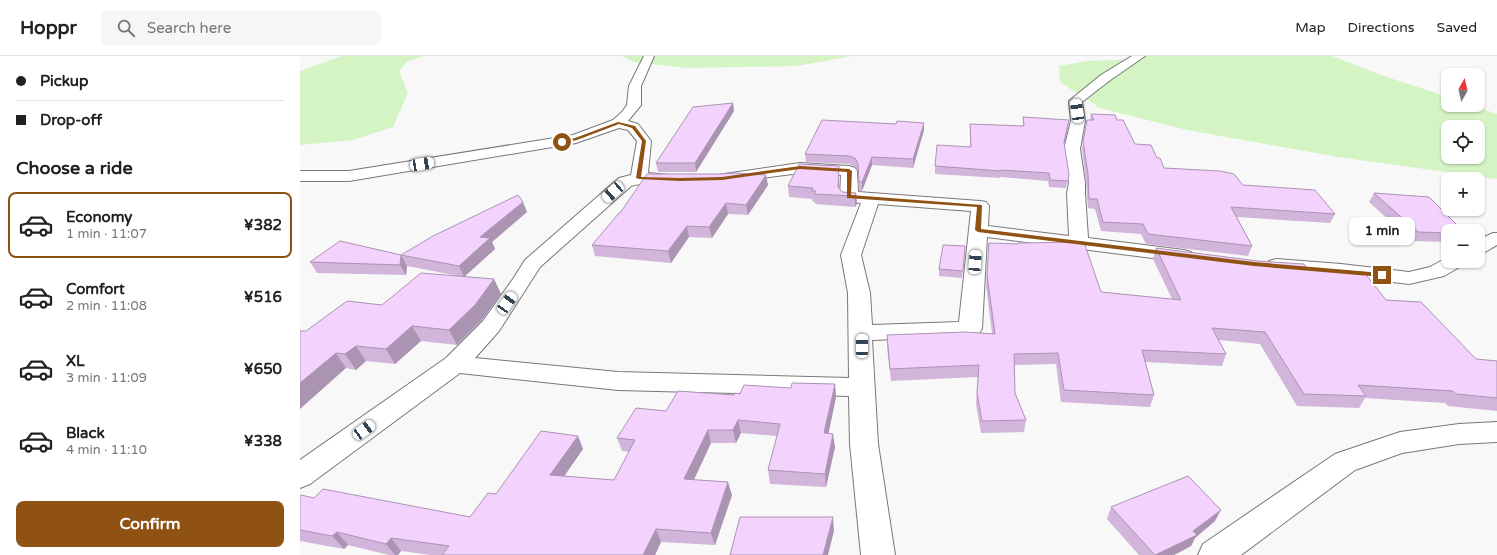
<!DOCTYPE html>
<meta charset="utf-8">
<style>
:root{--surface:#fff;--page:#f6f6f6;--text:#202124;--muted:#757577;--line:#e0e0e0;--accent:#8f5213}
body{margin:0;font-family:"Varela Round",sans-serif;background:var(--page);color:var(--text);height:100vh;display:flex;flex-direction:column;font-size:15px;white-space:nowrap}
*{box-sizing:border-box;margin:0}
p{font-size:13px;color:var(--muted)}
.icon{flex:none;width:22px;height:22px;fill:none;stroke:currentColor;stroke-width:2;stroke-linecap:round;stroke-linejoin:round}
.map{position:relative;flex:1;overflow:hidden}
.details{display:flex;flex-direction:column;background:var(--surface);width:300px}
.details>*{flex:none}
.top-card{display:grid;align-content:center;height:88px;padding:0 16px;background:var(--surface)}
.needle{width:26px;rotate:8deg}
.fabs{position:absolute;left:1141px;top:12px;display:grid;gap:8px}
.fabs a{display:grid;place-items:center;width:44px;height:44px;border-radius:8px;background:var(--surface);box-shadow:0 1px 3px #0004;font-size:20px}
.end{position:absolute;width:18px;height:18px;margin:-9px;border:5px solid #8f5213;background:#fff;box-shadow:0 0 0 2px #fff}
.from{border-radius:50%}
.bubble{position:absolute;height:28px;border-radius:8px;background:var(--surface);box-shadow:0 1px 3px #0004;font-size:13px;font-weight:800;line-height:28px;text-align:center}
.car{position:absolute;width:12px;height:24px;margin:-12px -6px;border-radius:5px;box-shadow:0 0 3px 1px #0007;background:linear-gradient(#fff 24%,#345 0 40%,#fff 0 76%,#345 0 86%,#fff 0)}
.top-card b{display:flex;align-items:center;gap:14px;height:38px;font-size:15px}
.top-card b+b{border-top:1px solid var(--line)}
.top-card i{width:10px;height:10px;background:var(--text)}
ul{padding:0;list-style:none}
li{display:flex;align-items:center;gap:12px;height:66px;margin:0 8px 6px;padding:0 8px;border:2px solid transparent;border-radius:8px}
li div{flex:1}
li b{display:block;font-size:15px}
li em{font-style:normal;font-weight:800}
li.selected{border-color:var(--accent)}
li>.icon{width:36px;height:36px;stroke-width:1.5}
h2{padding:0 16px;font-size:18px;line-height:48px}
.action{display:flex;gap:8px;margin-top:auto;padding:8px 16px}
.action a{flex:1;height:46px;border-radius:8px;background:var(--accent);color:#fff;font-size:16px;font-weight:800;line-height:46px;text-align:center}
header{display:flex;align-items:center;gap:24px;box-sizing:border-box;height:56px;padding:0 20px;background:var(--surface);border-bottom:1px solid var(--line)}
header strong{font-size:19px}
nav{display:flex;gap:22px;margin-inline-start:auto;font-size:14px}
.search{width:280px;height:36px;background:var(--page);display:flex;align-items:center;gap:10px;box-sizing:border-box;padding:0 14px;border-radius:8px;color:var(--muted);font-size:15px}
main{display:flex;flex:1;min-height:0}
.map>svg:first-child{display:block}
</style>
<header>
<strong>Hoppr</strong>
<div class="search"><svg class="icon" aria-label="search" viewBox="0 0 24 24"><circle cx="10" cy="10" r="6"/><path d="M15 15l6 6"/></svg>Search here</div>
<nav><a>Map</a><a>Directions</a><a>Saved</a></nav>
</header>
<main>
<section class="details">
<div class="top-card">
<b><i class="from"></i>Pickup</b>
<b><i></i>Drop-off</b>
</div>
<h2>Choose a ride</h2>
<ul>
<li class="selected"><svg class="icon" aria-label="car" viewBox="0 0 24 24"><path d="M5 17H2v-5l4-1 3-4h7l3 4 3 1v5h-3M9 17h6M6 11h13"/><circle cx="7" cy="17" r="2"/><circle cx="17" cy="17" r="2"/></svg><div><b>Economy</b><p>1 min · 11:07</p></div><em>¥382</em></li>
<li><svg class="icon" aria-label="car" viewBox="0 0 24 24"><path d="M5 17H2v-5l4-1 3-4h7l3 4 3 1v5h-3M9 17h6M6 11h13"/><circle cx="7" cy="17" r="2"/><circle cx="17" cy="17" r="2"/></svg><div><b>Comfort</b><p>2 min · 11:08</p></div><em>¥516</em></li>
<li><svg class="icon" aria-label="car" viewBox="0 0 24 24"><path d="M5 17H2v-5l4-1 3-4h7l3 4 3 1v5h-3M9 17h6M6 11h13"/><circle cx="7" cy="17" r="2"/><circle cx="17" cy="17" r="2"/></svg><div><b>XL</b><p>3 min · 11:09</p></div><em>¥650</em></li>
<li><svg class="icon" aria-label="car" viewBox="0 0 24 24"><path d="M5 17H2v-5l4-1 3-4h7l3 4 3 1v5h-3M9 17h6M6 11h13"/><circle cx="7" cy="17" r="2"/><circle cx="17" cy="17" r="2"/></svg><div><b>Black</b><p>4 min · 11:10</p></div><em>¥338</em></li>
</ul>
<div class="action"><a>Confirm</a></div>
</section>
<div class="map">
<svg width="1197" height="499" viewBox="0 0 1197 499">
<rect width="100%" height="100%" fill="#f8f8f9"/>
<path fill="#d4f4c4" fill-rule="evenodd" d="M 42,0 L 124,0 L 107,6 L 99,15 L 108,37 L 93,71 L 53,84 L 0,89 L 0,15 Z
M 322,0 L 552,0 L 497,10 L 387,12 L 333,6 Z
M 839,0 L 1032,0 L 1084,20 L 1148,41 L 1148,49 L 1171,49 L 1197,58 L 1197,123 L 1038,101 L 887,74 L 800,52 L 760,26 L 759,10 L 787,5 L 840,3 ZM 1148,71 L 1178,71 L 1178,101 L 1148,101 Z"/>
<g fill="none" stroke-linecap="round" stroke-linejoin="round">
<defs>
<path id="minor" d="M 344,0 L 354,0 L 341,30 L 341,49 L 328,65 L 338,68 L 351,85 L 348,117 L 379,120 L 381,123 L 379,126 C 363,130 347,125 331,130 L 240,211 L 199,275 L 175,302 L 318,316 L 549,322 L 548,237 L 541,199 L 561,147 L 543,145 L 540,141 L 541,119 L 500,117 L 424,127 L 418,125 L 416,122 L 418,119 L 500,107 L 549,110 L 555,112 L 557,115 L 558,136 L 680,145 L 686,146 L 689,150 L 688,170 L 769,180 L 767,137 L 769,127 L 764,93 L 771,65 L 769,45 L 801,19 L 832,0 L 845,0 L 809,25 L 782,46 L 785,65 L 780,93 L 785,127 L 785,137 L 788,182 L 884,194 L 891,196 L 894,200 L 891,204 L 884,206 L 687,181 L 682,273 L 678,278 L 670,280 L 572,284 L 578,388 L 595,499 L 561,499 L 550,388 L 549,340 L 318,334 L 160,317 L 10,428 L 0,432 L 0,404 L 146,302 L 183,265 L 213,223 L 225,204 L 319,122 L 331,119 L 337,85 L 328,74 L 319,72 L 276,87 L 49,125 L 0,125 L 0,115 L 49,115 L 273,79 L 313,64 L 322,56 L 327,49 L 329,30 ZM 578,148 L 671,155 L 659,266 L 572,269 L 570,237 L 561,199 Z
M 1193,177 L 1197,177 L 1197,189 L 1185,196 L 1178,198 L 1178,184 Z
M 1148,201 L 1148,205 L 1166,205 L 1163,209 L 1144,220 L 1109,228 L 1041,220 L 976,215 L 969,213 L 966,209 L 969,205 L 976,203 L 1041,208 L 1109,216 L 1130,211 Z
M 1197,366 L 1197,386 L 1159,388 L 1102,397 L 1055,414 L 941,499 L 898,499 L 903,488 L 1035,398 L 1100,376 L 1159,368 Z"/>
</defs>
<use href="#minor" stroke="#78787a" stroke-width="2"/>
<use href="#minor" fill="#fff" fill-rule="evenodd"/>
</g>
<path fill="#d2b5da" d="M 433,47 L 434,55 L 396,116 L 358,116 L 356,107 Z
M 791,58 L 817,64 L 835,88 L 857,102 L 864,112 L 943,129 L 1035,158 L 1030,167 L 937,161 L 952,190 L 948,200 L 846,188 L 841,178 L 801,175 L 795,153 L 788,152 L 786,127 L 782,93 L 787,64 L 790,64 Z
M 723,61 L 768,71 L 764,88 L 769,119 L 766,132 L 749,131 L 748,125 L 700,121 L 700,122 L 635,118 L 635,110 L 670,90 L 670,68 L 723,70 Z
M 624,74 L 613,112 L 572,109 L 562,135 L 559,135 L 558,115 L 555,111 L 549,108 L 506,106 L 505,98 Z
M 539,120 L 539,132 L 542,136 L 556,137 L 557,148 L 555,151 L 515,148 L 515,146 L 513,146 L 512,143 L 489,141 L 488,130 Z
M 468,129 L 448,159 L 428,158 L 412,182 L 389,181 L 371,207 L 295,200 L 292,189 L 320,157 Z
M 1074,137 L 1148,175 L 1148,186 L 1112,185 L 1069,146 Z
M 227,156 L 192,186 L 195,193 L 164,221 L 107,210 L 106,219 L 17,217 L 10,206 L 101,199 Z
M 689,187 L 801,236 L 872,243 L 853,203 L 856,192 L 1007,213 L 1086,244 L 1176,303 L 1197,305 L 1197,355 L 1148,350 L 1145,347 L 1065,342 L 1059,352 L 997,350 L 960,288 L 919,284 L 926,298 L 922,310 L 845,306 L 854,339 L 850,351 L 761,346 L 756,308 L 715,309 L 715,337 L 726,364 L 724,376 L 681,377 L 676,348 L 678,321 L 591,325 L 587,291 L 587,279 L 692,277 L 686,230 Z
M 665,190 L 662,222 L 639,220 L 639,213 Z
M 194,223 L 201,238 L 182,264 L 157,289 L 121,285 L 95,308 L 66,305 L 56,314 L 46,312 L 6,275 Z
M 535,328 L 536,341 L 528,377 L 535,391 L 526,431 L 470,428 L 468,414 L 477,380 L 441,377 L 436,387 L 411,387 L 394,424 L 432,439 L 415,489 L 361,486 L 355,499 L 131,499 L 101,495 L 98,499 L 89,499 L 48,489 L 44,493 L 0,485 L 0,441 L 14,442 L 170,461 L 196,438 L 278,380 L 283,393 L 264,420 L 314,424 L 329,396 L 322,395 L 317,382 L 366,355 L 440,338 L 491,332 Z
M 811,451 L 915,465 L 895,482 L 891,490 L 874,499 L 839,499 L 807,463 Z"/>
<path fill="#ab93b2" d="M 433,47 L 434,55 L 396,116 L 395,107 Z
M 769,64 L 768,71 L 763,93 L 764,86 Z
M 624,67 L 624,74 L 613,112 L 613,103 Z
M 572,101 L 572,109 L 562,135 L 562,126 Z
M 539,110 L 539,139 L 538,131 Z
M 466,119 L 468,129 L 448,159 L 446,149 Z
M 556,137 L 557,148 L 555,151 L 555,140 Z
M 223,146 L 227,156 L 192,186 L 195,193 L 164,221 L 159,210 L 180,181 Z
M 426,147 L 428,158 L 412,182 L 409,171 Z
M 387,170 L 389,181 L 371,207 L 368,195 Z
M 101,199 L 107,210 L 106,219 L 100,209 Z
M 194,223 L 201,238 L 182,264 L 157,289 L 149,274 Z
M 112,270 L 121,285 L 95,308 L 86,293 Z
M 56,290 L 66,305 L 56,314 L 45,298 Z
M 36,297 L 46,312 L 0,353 L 0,327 Z
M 535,328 L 536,341 L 526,390 L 524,377 Z
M 438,364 L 441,377 L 436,387 L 433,374 Z
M 408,374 L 411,387 L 388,436 L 384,423 Z
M 533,378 L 535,391 L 526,431 L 525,418 Z
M 278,380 L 283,393 L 256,432 L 250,419 Z
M 428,426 L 432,439 L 415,489 L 411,477 Z
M 921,454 L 915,465 L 895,482 L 891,490 L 874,499 L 856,499 L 893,475 Z
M 533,461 L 534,475 L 528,499 L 523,499 Z
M 356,473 L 361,486 L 355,499 L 343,499 Z
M 37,476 L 48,489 L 44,493 L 32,480 Z
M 91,482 L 101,495 L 98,499 L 95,499 L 86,488 Z"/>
<path fill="#f4d2fe" stroke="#ab93b2" d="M 433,47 L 395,107 L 356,107 L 393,51 Z
M 791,58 L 815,59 L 817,64 L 823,64 L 835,88 L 851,89 L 857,102 L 860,102 L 864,112 L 920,115 L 934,118 L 943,129 L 1015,134 L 1035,158 L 931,151 L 952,190 L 848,178 L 843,168 L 803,166 L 797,143 L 789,143 L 788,118 L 783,85 L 787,64 L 794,64 Z
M 723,61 L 769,64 L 764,86 L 769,119 L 768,125 L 750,124 L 749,117 L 701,114 L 701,115 L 635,110 L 637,89 L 671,91 L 670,68 L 724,70 Z
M 522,64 L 596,68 L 597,65 L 624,67 L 613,103 L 572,101 L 562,126 L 559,126 L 558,107 L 555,102 L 549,100 L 505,98 Z
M 499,108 L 539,110 L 538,131 L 542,136 L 556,137 L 555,140 L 514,138 L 516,135 L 512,135 L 513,132 L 488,130 Z
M 434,117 L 466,119 L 446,149 L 426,147 L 409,171 L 387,170 L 368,195 L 292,189 L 319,157 L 320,157 L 347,118 L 420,118 Z
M 1074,137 L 1129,141 L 1163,175 L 1148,175 L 1148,177 L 1118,176 Z
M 218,139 L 223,146 L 180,181 L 190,182 L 159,210 L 101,199 L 100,209 L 10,206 L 40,185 L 101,199 L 133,180 Z
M 784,186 L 801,236 L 881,244 L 856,192 L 958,205 L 1004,208 L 1007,213 L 1064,216 L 1086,244 L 1121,246 L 1176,303 L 1197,305 L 1197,342 L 1156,338 L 1153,335 L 1058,329 L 1066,340 L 1004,338 L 965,276 L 912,272 L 926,298 L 842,294 L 854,339 L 764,334 L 758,297 L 714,298 L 715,337 L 726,364 L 682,365 L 677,337 L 679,309 L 590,313 L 587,279 L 665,276 L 695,278 L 687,219 L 689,187 L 718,188 L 718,187 Z
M 643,189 L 665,190 L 663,215 L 639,213 Z
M 121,217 L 194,223 L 175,249 L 149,274 L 112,270 L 86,293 L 56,290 L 45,298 L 36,297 L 0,327 L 0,275 L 6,275 L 47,245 L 82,249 Z
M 492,327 L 535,328 L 524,377 L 533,378 L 525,418 L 468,414 L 480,368 L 438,364 L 433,374 L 408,374 L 384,423 L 428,426 L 411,477 L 356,473 L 343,499 L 142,499 L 149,490 L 91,482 L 86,488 L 37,476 L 32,480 L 0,474 L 0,441 L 1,439 L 14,442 L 23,433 L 170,461 L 188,437 L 196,438 L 241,375 L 278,380 L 250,419 L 314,424 L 335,384 L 317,382 L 336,352 L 366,355 L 378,335 L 434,339 L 435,337 L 440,338 L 444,329 L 491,332 Z
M 888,420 L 921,454 L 893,475 L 897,479 L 855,499 L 811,451 Z
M 440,461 L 533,461 L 523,499 L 430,499 Z"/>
<path fill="#8f5213" d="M 318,66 L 335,70 L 346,85 L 341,121 L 380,122 L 422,121 L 500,110 L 549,113 L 552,115 L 551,139 L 682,149 L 681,173 L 954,206 L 1082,217 L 1085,219 L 1082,221 L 954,210 L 678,176 L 675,174 L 677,151 L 547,142 L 547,116 L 500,113 L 422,124 L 380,125 L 339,123 L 336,122 L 342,85 L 332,72 L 319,68 L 277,84 L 262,87 L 260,86 L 275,82 Z"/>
</svg>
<div class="fabs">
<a><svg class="needle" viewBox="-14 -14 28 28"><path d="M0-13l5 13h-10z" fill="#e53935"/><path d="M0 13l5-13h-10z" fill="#757577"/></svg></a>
<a><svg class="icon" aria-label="locate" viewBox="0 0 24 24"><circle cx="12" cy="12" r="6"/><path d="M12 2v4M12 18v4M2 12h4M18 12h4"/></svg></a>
<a>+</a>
<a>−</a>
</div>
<i class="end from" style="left:262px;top:86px"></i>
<i class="end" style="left:1082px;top:219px"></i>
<div class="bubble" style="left:1049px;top:161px;width:66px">1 min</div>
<i class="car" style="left:777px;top:55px;rotate:352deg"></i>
<i class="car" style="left:122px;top:108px;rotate:81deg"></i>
<i class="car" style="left:313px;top:136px;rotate:228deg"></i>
<i class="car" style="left:675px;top:206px;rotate:4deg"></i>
<i class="car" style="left:207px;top:247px;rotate:35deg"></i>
<i class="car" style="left:562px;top:290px;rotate:0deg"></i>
<i class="car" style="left:64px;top:374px;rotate:54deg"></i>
</div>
</main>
